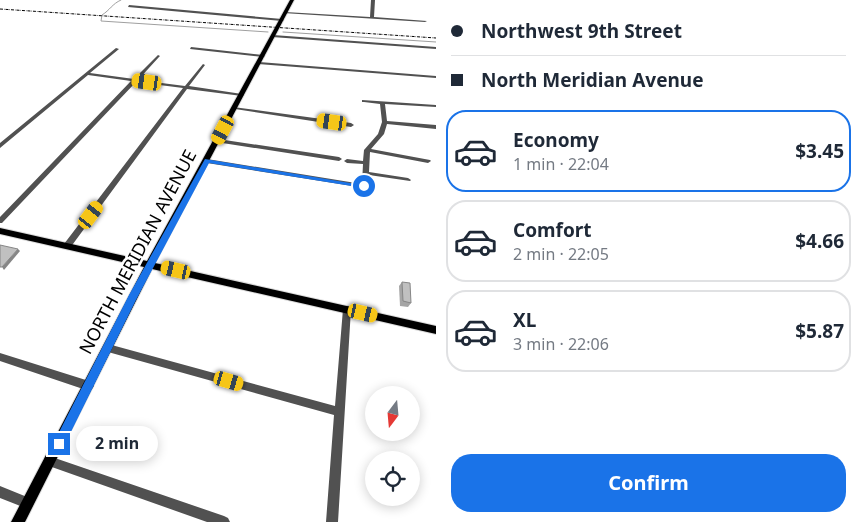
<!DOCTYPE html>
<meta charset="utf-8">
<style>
:root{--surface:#fff;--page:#f6f6f7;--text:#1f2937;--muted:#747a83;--line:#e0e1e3;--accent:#1a73e8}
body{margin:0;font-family:"Noto Sans",sans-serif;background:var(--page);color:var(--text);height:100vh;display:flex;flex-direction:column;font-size:19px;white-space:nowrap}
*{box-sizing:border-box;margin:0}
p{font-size:16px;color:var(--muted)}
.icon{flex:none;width:28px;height:28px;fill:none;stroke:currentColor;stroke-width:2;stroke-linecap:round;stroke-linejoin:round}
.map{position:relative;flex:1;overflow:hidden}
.drawer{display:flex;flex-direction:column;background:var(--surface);width:425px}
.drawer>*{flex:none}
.guide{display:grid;align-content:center;height:110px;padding:0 15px;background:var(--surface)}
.needle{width:32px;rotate:196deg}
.controls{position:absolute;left:365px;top:386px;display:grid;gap:10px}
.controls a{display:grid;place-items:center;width:55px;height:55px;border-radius:50%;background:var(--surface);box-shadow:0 2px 12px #0003;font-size:25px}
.end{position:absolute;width:22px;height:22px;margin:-11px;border:6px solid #1a73e8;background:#fff;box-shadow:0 0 0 2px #fff}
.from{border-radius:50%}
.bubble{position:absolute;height:35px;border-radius:18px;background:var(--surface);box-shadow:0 2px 12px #0003;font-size:16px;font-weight:700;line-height:35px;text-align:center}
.car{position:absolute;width:15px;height:30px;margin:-15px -8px;border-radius:6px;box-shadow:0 0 4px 1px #0007;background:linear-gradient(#f5c518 24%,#345 0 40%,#f5c518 0 76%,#345 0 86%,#f5c518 0)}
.guide b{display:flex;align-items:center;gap:18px;height:48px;font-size:19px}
.guide b+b{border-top:1px solid var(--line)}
.guide i{width:12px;height:12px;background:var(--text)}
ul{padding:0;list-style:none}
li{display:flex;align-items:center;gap:15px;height:82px;margin:0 10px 8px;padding:0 5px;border:2px solid var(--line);border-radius:20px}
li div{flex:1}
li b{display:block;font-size:19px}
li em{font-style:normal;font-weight:700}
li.active{border-color:var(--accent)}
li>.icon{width:45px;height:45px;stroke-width:1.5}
.primary-button{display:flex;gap:10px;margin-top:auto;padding:10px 15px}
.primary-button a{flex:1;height:58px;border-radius:20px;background:var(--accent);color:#fff;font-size:20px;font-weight:700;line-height:58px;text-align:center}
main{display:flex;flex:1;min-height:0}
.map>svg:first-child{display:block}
</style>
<main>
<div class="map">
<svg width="436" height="522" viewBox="0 0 436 522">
<rect width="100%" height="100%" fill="#fff"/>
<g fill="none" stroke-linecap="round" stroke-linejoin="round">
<path stroke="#9f9f9f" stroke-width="1" d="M 121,0 C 112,4 110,10 102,15 L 101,21 L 268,32
M 283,32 L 436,42"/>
<defs>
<path id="major" d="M 290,0 L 294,0 L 155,263 L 436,326 L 436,334 L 152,269 L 25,522 L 11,522 L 144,267 L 0,234 L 0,228 L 147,261 Z"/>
</defs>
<use href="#major" stroke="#dbdbdb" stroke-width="2"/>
<path fill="#515151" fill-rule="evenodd" d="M 371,0 L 375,0 L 374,17 L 427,21 L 425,22 L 283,13 L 285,12 L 370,17 Z
M 129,5 L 282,19 L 284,20 L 282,21 L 128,7 Z
M 273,35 L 436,47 L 436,49 L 272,37 Z
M 191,47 L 263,55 L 265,56 L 263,57 L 190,49 Z
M 116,48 L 119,49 L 90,73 L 134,79 L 158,55 L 160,56 L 159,57 L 138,80 L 185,86 L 203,64 L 205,65 L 189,86 L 242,94 L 244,95 L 242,96 L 187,89 L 70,248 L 64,248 L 63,246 L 64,244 L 183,88 L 136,82 L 2,223 L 0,223 L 0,217 L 131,81 L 88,75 L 0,148 L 0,143 Z
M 259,62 L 436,76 L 436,78 L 258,64 L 257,63 Z
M 362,100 L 436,105 L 436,107 L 385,104 L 387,121 L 436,125 L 436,129 L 387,124 L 384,134 L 371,149 L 430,160 L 431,161 L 428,163 L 370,152 L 369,172 L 408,178 L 411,180 L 410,181 L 369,175 L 368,186 L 365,188 L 207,163 L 204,161 L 207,159 L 362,184 L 363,164 L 347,163 L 344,161 L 347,159 L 363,161 L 364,150 L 378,134 L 382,122 L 380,104 L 364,102 L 362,102 Z
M 233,107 L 351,123 L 354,125 L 351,127 L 235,109 L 233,108 Z
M 218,139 L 339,157 L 342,159 L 339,161 L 216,142 L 215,141 Z
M 347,306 L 350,307 L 351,309 L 338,522 L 326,522 L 334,415 L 108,352 L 105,351 L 104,348 L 105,345 L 108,344 L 335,406 L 343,309 L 344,307 Z
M 0,353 L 89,381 L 92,383 L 94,386 L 92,389 L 89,391 L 0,361 Z
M 49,456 L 224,516 L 228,518 L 230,522 L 207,522 L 49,466 L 45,465 L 44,461 L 45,457 Z
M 0,486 L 32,499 L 34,503 L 32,507 L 28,509 L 0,498 Z"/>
<use href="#major" fill="#000" fill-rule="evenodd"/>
<path stroke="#000" stroke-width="1" stroke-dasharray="3 1 0.5 1" stroke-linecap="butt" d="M 0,9 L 436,38"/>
</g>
<path fill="#a5a5a5" d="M 402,282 L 411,303 L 408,307 L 400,306 L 399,286 Z"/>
<path fill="#868686" d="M 18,249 L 20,251 L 4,270 L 2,267 Z"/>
<path fill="#c0c0c0" stroke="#868686" d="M 0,245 L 18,249 L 2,267 L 0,267 Z
M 402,282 L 410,283 L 411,303 L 403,301 Z"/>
<path fill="#1a73e8" d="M 205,159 L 368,186 L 364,188 L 209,163 L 136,300 L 63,448 L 55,448 L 55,440 L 129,295 Z"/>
<g text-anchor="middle" stroke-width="5" stroke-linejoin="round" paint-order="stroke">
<g font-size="18" fill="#000" stroke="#fff">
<text transform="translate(138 252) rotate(-62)" y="6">NORTH MERIDIAN AVENUE</text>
</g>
</g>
</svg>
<div class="controls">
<a><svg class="needle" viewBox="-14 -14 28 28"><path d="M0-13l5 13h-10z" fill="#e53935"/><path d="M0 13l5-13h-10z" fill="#747a83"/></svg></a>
<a><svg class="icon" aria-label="locate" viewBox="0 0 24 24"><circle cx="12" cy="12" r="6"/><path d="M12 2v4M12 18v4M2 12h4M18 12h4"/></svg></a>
</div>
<i class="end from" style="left:364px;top:186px"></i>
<i class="end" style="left:59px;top:444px"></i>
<div class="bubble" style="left:76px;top:426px;width:82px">2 min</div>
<i class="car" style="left:147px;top:82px;rotate:278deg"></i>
<i class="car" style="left:332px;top:122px;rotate:278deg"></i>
<i class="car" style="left:223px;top:130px;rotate:208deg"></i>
<i class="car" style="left:91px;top:215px;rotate:37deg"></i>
<i class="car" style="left:176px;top:270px;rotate:283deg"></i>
<i class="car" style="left:363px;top:313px;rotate:103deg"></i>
<i class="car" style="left:229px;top:381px;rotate:106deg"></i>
</div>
<section class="drawer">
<div class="guide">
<b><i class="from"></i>Northwest 9th Street</b>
<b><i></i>North Meridian Avenue</b>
</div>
<ul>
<li class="active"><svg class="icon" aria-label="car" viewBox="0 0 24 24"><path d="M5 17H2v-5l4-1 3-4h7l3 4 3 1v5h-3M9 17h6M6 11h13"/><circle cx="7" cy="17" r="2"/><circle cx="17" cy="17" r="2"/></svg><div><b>Economy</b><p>1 min · 22:04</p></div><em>$3.45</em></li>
<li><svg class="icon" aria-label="car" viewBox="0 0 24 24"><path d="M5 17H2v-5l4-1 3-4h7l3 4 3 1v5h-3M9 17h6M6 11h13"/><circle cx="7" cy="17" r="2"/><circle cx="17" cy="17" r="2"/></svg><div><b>Comfort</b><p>2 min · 22:05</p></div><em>$4.66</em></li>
<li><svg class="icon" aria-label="car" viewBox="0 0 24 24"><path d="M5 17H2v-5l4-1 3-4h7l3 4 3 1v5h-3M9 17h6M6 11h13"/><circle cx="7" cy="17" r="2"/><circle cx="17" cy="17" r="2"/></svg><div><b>XL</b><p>3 min · 22:06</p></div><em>$5.87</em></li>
</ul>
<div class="primary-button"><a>Confirm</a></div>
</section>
</main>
